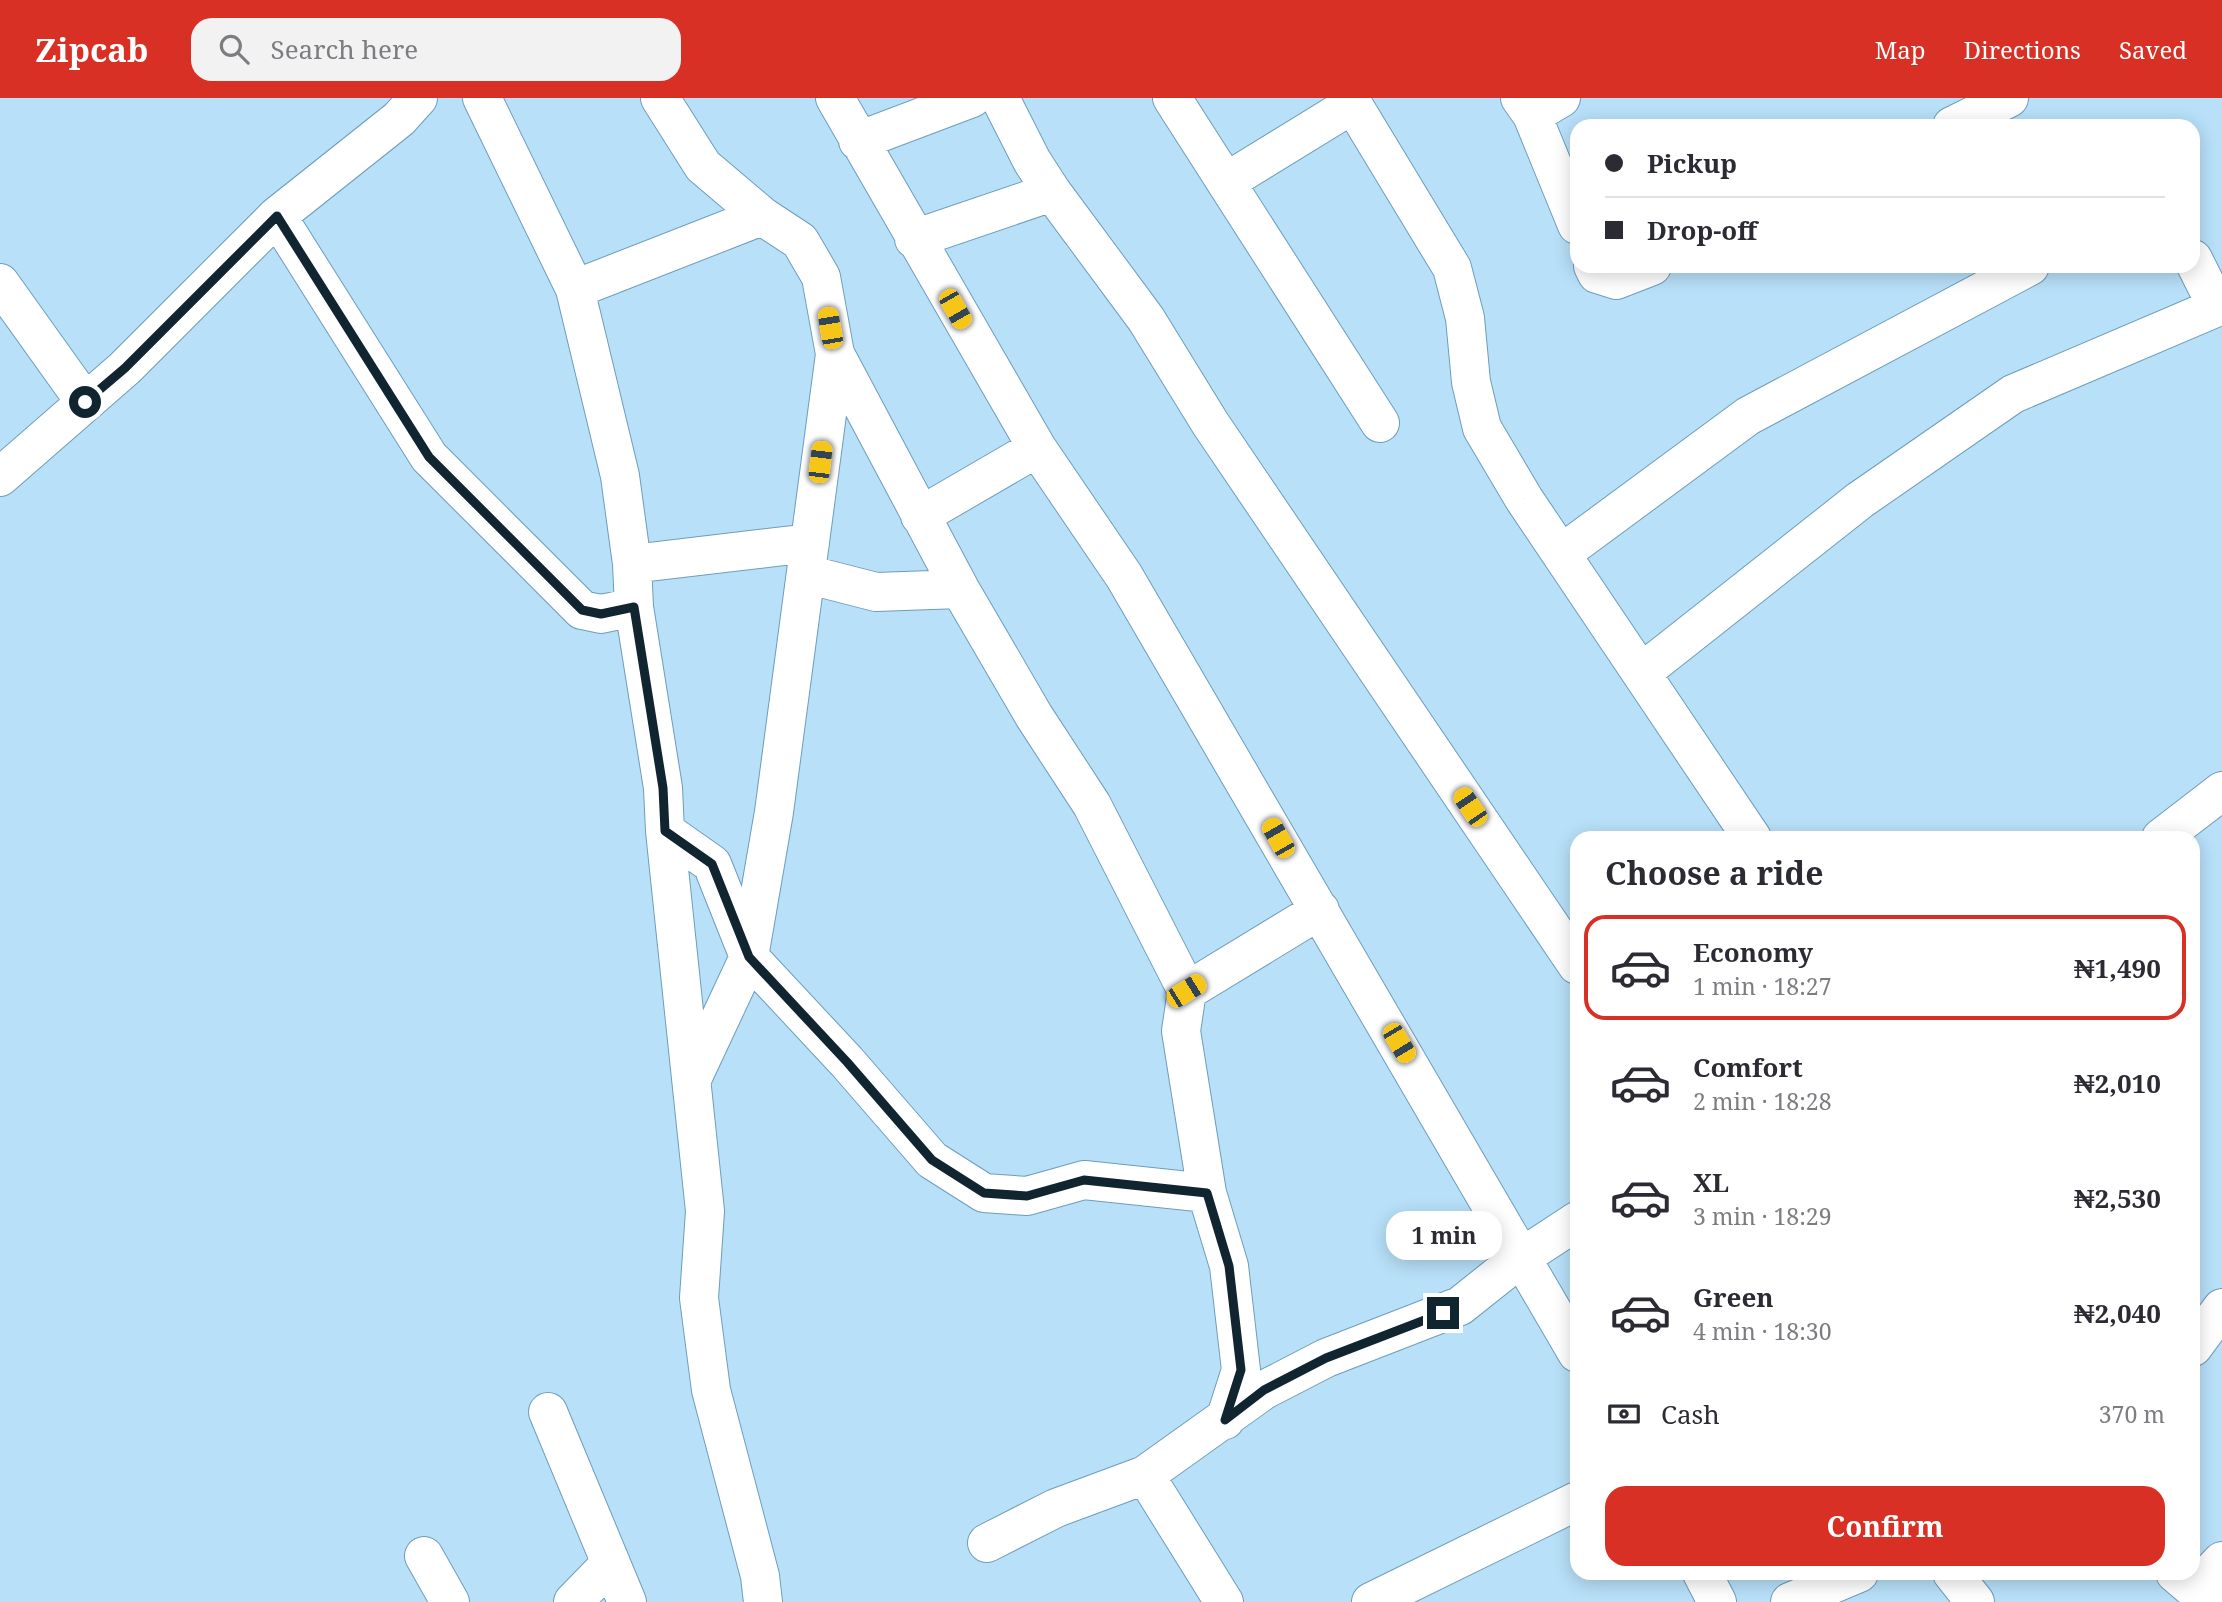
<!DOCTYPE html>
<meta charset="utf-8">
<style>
:root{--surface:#fff;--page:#f2f2f3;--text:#2b2b33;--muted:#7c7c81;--line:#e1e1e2;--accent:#d93025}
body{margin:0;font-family:"Noto Serif",serif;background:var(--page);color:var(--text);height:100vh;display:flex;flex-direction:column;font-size:26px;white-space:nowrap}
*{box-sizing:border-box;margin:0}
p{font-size:23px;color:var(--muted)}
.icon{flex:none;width:38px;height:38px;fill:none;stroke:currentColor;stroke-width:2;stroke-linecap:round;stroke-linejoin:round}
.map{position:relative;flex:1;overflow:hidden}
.side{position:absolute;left:1570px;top:733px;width:630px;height:749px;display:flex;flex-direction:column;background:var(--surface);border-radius:21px;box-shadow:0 4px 18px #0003}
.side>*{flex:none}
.top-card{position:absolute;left:1570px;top:21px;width:630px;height:154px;border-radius:21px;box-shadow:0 4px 18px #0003;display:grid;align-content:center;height:154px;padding:0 35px;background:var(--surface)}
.end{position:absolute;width:32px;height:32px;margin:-16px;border:9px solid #112531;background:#fff;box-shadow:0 0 0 4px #fff}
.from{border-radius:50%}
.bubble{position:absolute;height:49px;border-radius:21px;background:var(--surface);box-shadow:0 4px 18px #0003;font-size:23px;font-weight:700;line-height:49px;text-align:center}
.car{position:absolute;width:21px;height:42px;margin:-21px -10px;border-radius:9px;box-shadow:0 0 5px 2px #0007;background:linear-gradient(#f5c518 24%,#345 0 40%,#f5c518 0 76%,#345 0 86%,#f5c518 0)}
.top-card b{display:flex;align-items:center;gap:24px;height:66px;font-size:26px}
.top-card b+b{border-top:2px solid var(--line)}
.top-card i{width:18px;height:18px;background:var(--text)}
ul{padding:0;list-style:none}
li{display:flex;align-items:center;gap:21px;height:105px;margin:0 14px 10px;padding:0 21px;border:4px solid transparent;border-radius:21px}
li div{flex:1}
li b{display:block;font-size:26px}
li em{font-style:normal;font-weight:700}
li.selected{border-color:var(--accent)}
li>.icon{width:63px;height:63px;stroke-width:1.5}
h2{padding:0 35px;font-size:32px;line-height:84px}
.pay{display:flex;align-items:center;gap:18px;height:77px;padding:0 35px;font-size:26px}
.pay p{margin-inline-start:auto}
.primary-button{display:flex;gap:14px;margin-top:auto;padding:14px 35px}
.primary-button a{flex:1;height:80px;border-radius:21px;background:var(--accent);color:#fff;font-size:28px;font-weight:700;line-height:80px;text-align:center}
header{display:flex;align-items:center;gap:42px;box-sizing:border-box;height:98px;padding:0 35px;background:var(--accent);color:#fff}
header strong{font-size:33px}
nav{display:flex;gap:38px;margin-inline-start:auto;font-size:24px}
.search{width:490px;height:63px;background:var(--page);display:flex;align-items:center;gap:18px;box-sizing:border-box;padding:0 24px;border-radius:21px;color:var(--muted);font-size:26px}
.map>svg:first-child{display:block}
</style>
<header>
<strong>Zipcab</strong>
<div class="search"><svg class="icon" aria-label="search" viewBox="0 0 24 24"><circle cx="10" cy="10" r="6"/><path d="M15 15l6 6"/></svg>Search here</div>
<nav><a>Map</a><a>Directions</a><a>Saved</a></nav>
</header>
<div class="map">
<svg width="2222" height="1504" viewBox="0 0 2222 1504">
<rect width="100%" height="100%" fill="#b8e0f9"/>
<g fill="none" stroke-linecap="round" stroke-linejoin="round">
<defs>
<path id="minor" d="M 482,0 L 575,191 L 620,378 L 632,466 L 634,509 L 663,690 L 665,733 L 705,1113 L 699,1200 L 711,1292 L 760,1478 L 763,1504
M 660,0 L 703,68 L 762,118 L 800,143 L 821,179 L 835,256 L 960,491 L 1034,618 L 1092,707 L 1187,893
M 835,0 L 1037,350 L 1124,478 L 1577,1255
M 1000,0 L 1032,63 L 1052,94 L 1146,221 L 1210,325 L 1577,867
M 1172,0 L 1380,325
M 1349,0 L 1452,170 L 1465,220 L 1471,284 L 1482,330 L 1524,401 L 1752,740
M 1520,0 L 1532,17 L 1577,127
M 1532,17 L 1561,0
M 1952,28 L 2009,0
M 858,43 L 972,0
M 1226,84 L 1353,6
M 277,118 L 429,359 L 582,512 L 601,516 L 634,509
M 914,141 L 1052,94
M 2193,161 L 2217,209
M 1593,168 L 1597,176 L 1616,182 L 1652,168
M 0,185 L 85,304
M 575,191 L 762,118
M 0,379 L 125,270 L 277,118 L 399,21 L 418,0
M 920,418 L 1037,350
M 1561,456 L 1748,318 L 2030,168
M 632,466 L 810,445
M 806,476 L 876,494 L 960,491
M 1641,575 L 1860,402 L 2013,296 L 2222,207
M 665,733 L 712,766 L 749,859 L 847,964 L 932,1062 L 984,1095 L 1027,1098 L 1084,1082 L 1207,1095
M 2161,740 L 2222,693
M 692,981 L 749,859 L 774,714 L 835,256
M 2193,1249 L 2222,1210
M 548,1314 L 627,1504
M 1225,1322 L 1241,1272 L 1229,1168 L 1207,1095 L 1181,933 L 1187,893 L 1320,812
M 1145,1377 L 1224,1504
M 987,1445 L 1056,1410 L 1145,1377 L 1264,1292 L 1326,1260 L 1460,1208 L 1519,1161 L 1577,1123
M 424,1458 L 450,1504
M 1702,1475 L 1717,1504
M 1952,1475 L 1975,1504
M 2175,1475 L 2209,1504
M 2194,1492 L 2222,1463
M 573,1504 L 611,1465
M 1371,1504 L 1577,1403
M 1790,1504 L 1859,1475"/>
</defs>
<use href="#minor" stroke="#6d9dbb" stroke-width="40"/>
<use href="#minor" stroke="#fff" stroke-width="38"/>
</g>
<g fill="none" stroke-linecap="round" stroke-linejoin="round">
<path stroke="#112531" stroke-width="9" d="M 85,304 L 125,270 L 277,118 L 429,359 L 582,512 L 601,516 L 634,509 L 663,690 L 665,733 L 712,766 L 749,859 L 847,964 L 932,1062 L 984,1095 L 1027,1098 L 1084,1082 L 1207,1095 L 1229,1168 L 1241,1272 L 1225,1322 L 1264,1292 L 1326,1260 L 1443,1215"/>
</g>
</svg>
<i class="end from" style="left:85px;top:304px"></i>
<i class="end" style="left:1443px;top:1215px"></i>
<div class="bubble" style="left:1386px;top:1113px;width:116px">1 min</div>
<i class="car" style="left:955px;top:211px;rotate:150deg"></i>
<i class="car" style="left:830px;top:230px;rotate:350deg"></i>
<i class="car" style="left:820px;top:364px;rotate:7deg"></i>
<i class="car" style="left:1470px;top:709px;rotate:326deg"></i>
<i class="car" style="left:1278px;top:740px;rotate:330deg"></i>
<i class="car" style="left:1186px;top:893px;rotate:58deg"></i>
<i class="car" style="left:1399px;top:945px;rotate:149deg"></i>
<div class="top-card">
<b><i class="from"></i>Pickup</b>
<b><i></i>Drop-off</b>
</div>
<section class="side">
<h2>Choose a ride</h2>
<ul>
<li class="selected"><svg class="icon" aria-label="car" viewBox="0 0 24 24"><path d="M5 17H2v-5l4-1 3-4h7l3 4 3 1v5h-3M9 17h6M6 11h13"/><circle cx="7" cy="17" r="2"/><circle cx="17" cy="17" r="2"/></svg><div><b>Economy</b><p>1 min · 18:27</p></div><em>₦1,490</em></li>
<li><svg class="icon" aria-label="car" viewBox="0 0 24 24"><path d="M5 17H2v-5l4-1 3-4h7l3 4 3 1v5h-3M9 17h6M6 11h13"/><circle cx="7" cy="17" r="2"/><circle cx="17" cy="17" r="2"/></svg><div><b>Comfort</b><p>2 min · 18:28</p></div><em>₦2,010</em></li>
<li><svg class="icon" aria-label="car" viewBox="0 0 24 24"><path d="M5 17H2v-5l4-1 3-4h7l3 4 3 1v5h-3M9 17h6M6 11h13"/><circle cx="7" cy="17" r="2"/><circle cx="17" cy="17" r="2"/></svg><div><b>XL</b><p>3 min · 18:29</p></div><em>₦2,530</em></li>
<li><svg class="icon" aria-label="car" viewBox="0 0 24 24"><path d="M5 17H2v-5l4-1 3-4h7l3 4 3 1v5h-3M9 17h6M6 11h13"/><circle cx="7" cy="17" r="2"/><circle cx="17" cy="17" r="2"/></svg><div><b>Green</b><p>4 min · 18:30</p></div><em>₦2,040</em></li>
</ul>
<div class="pay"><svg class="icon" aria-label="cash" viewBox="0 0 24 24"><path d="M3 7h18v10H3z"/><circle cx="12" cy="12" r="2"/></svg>Cash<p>370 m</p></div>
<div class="primary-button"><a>Confirm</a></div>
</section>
</div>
